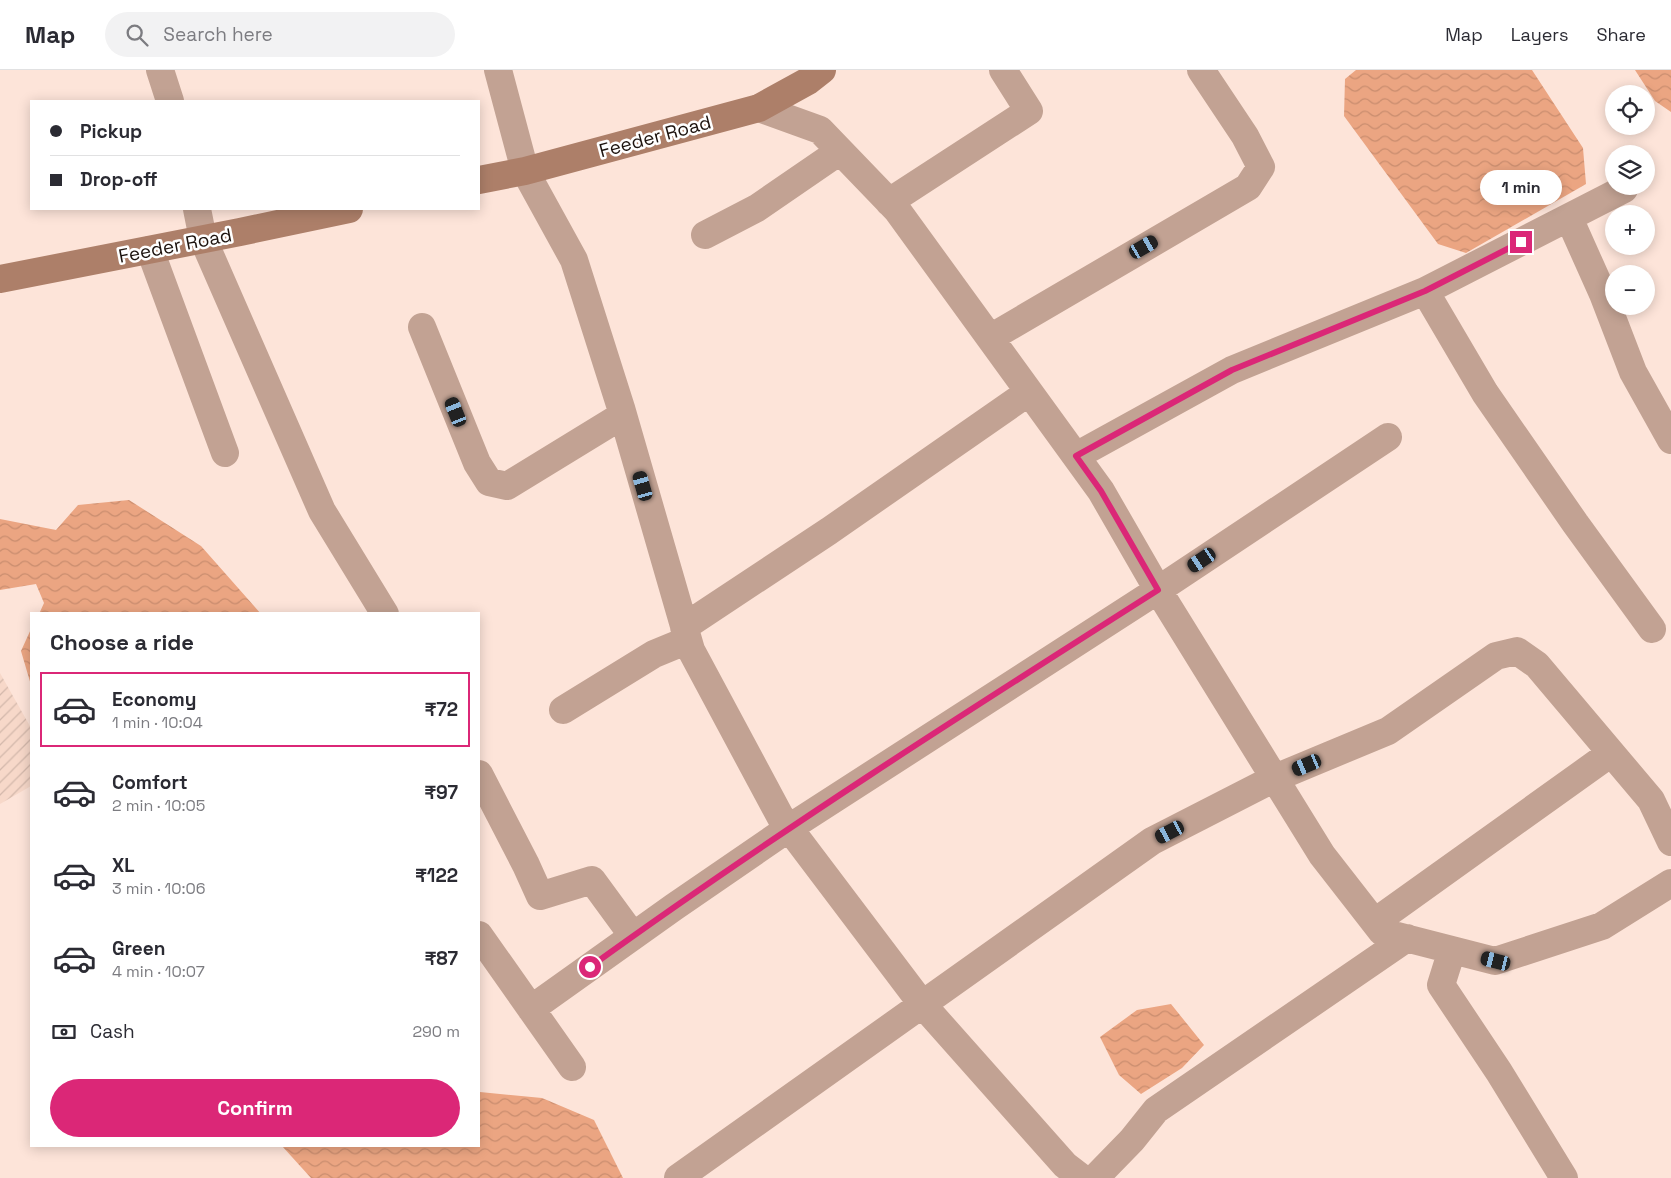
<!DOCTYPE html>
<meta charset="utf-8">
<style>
:root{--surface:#fff;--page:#f2f2f3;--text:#2b2b33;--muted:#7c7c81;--line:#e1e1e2;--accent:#db2777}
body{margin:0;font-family:"Space Grotesk",sans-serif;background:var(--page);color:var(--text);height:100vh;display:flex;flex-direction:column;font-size:19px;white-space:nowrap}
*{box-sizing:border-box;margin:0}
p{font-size:16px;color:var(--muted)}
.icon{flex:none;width:28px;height:28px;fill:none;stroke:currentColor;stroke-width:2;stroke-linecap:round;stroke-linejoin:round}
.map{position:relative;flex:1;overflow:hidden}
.panel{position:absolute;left:30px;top:542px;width:450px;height:535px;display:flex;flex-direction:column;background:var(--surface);border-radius:0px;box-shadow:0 2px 12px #0003}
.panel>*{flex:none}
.banner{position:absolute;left:30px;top:30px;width:450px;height:110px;border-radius:0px;box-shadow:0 2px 12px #0003;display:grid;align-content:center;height:110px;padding:0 20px;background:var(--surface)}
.controls{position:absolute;left:1605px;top:15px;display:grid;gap:10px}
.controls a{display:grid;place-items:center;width:50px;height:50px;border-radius:50%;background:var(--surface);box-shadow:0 2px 12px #0003;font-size:25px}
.end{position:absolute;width:22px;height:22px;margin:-11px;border:6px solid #db2777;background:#fff;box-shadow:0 0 0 2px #fff}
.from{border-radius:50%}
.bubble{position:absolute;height:35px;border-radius:18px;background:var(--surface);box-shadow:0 2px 12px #0003;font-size:16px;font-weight:700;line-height:35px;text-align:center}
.car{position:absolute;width:15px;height:30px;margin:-15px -8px;border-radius:6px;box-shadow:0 0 4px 1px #0007;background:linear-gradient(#222 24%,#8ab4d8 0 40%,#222 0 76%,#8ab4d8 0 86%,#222 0)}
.banner b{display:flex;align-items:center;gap:18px;height:48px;font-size:19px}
.banner b+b{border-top:1px solid var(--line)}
.banner i{width:12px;height:12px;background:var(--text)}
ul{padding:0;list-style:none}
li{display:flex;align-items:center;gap:15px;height:75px;margin:0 10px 8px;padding:0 10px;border:2px solid transparent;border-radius:0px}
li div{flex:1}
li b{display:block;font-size:19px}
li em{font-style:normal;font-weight:700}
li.selected{border-color:var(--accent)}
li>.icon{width:45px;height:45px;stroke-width:1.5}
h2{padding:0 20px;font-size:22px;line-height:60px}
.pay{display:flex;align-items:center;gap:12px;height:55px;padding:0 20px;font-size:19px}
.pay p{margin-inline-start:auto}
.button{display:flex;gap:10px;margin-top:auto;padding:10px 20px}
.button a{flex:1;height:58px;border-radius:30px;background:var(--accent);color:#fff;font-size:20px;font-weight:700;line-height:58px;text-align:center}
header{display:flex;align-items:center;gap:30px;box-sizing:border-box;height:70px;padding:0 25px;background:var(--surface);border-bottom:1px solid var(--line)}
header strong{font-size:24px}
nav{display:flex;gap:28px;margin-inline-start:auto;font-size:18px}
.search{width:350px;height:45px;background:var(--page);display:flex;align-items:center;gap:12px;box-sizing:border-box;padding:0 18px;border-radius:28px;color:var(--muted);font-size:19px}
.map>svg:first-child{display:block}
</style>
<header>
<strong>Map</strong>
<div class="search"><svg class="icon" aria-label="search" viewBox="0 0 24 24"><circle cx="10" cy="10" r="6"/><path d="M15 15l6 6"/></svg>Search here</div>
<nav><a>Map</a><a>Layers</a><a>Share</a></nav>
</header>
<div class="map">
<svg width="1671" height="1108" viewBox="0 0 1671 1108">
<defs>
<pattern id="industrial-furrows" width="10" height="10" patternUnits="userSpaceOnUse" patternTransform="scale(1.25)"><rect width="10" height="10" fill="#f7d8c9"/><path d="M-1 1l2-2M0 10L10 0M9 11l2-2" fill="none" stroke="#d3b8ab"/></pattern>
<pattern id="water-waves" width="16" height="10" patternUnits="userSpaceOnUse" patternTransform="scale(1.25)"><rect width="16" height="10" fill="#eba582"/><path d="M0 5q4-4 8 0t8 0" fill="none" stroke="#c98d6f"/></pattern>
</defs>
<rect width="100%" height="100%" fill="#fde4d9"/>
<path fill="url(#industrial-furrows)" d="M 0,603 L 31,658 L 31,716 L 0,734 Z"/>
<path fill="url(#water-waves)" d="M 1356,0 L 1532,0 L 1583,78 L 1586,114 L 1466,183 L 1438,174 L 1344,46 L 1345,9 Z
M 1635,0 L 1671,0 L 1671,42 L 1655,31 Z
M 129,430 L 201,476 L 261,544 L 39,544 L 44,533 L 36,514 L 0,520 L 0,449 L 56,460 L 78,435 Z
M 31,559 L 31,615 L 21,581 Z
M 1171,934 L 1204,975 L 1182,998 L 1141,1024 L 1119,1005 L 1100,967 L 1137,940 Z
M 479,1021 L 480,1022 L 542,1028 L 594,1050 L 623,1108 L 311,1108 L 282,1076 L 479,1076 Z"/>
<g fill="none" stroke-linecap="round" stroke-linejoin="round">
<path stroke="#c2a293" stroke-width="28" d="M 160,0 L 170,31
M 498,0 L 525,101 L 574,190 L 621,338 L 691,580 L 780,746 L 789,758 L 922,934 L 1065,1095 L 1082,1108
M 759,38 L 820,60 L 897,140 L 1101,421 L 1158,520 L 1322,785 L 1382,862 L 1495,891 L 1602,856 L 1671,813
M 889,132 L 1029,41 L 1003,0
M 197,139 L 203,169 L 322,441 L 385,544
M 1569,148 L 1603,224 L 1633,302 L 1671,370
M 705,165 L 757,138 L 840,81
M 150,180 L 225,383
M 1425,221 L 1485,323 L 1575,453 L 1652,559
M 422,257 L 477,393 L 489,412 L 507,416 L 623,345
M 990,268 L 1248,117 L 1261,97 L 1245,66 L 1201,0
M 1076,386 L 1232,300 L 1425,221 L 1624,119
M 684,557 L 829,461 L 1029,322
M 563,640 L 654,584 L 688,570
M 479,704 L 526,795 L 540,826 L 592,810 L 633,866
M 1375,852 L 1611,683
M 479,865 L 572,997
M 1452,880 L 1441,915 L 1499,1002 L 1564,1108
M 531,939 L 674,837 L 789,758 L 1158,520 L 1388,367
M 678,1108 L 1152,771 L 1275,708 L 1388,661 L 1496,586 L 1517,581 L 1537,595 L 1651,730 L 1671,772
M 1095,1108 L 1132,1070 L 1156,1040 L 1407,868"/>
<path stroke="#ad7f69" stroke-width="28" d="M 479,110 L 525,101 L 759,38 L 808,11 L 822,0
M 0,209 L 240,162 L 349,139"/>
</g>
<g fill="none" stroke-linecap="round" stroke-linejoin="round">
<path stroke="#db2777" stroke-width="6" d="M 590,897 C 774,764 966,642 1158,520 L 1101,421 L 1076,386 L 1232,300 L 1425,221 L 1521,172"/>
</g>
<g text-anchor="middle" stroke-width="5" stroke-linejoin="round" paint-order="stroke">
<g font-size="19" fill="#1d130e" stroke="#fff">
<text transform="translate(655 66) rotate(-15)" y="7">Feeder Road</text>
<text transform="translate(175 175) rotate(-11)" y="7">Feeder Road</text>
</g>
</g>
</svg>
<div class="controls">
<a><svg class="icon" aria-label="locate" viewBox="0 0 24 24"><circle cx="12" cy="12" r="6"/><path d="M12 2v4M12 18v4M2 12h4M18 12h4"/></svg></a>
<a><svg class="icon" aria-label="layers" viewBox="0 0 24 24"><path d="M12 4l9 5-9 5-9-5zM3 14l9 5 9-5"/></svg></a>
<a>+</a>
<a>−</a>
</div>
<i class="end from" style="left:590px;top:897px"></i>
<i class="end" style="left:1521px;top:172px"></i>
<div class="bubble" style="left:1480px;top:100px;width:82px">1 min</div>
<i class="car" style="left:1144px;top:177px;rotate:60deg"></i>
<i class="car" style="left:456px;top:342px;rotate:338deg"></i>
<i class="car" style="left:643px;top:416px;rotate:344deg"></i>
<i class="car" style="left:1202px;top:490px;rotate:236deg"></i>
<i class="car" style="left:1307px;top:695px;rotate:247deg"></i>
<i class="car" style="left:1170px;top:762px;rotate:243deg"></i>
<i class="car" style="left:1496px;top:891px;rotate:284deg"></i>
<div class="banner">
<b><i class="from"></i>Pickup</b>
<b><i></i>Drop-off</b>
</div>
<section class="panel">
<h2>Choose a ride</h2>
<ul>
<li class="selected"><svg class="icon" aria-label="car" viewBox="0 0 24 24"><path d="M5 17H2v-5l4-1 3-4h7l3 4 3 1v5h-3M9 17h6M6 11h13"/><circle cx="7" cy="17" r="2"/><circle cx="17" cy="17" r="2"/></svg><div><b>Economy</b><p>1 min · 10:04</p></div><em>₹72</em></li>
<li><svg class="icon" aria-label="car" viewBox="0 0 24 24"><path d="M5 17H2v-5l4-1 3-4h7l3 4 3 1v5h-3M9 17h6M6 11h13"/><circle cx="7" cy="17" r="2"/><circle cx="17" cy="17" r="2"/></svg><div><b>Comfort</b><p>2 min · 10:05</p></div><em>₹97</em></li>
<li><svg class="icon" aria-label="car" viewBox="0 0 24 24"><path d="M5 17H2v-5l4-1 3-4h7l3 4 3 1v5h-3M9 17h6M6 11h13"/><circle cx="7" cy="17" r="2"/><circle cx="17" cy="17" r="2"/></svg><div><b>XL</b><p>3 min · 10:06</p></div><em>₹122</em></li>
<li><svg class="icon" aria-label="car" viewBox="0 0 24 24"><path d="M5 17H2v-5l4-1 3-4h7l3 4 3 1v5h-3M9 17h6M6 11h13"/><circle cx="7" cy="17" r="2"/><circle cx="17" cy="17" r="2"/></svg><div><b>Green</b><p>4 min · 10:07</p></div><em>₹87</em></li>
</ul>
<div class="pay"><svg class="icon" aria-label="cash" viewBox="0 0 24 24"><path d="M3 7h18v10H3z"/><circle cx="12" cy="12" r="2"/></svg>Cash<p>290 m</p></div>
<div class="button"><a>Confirm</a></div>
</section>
</div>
